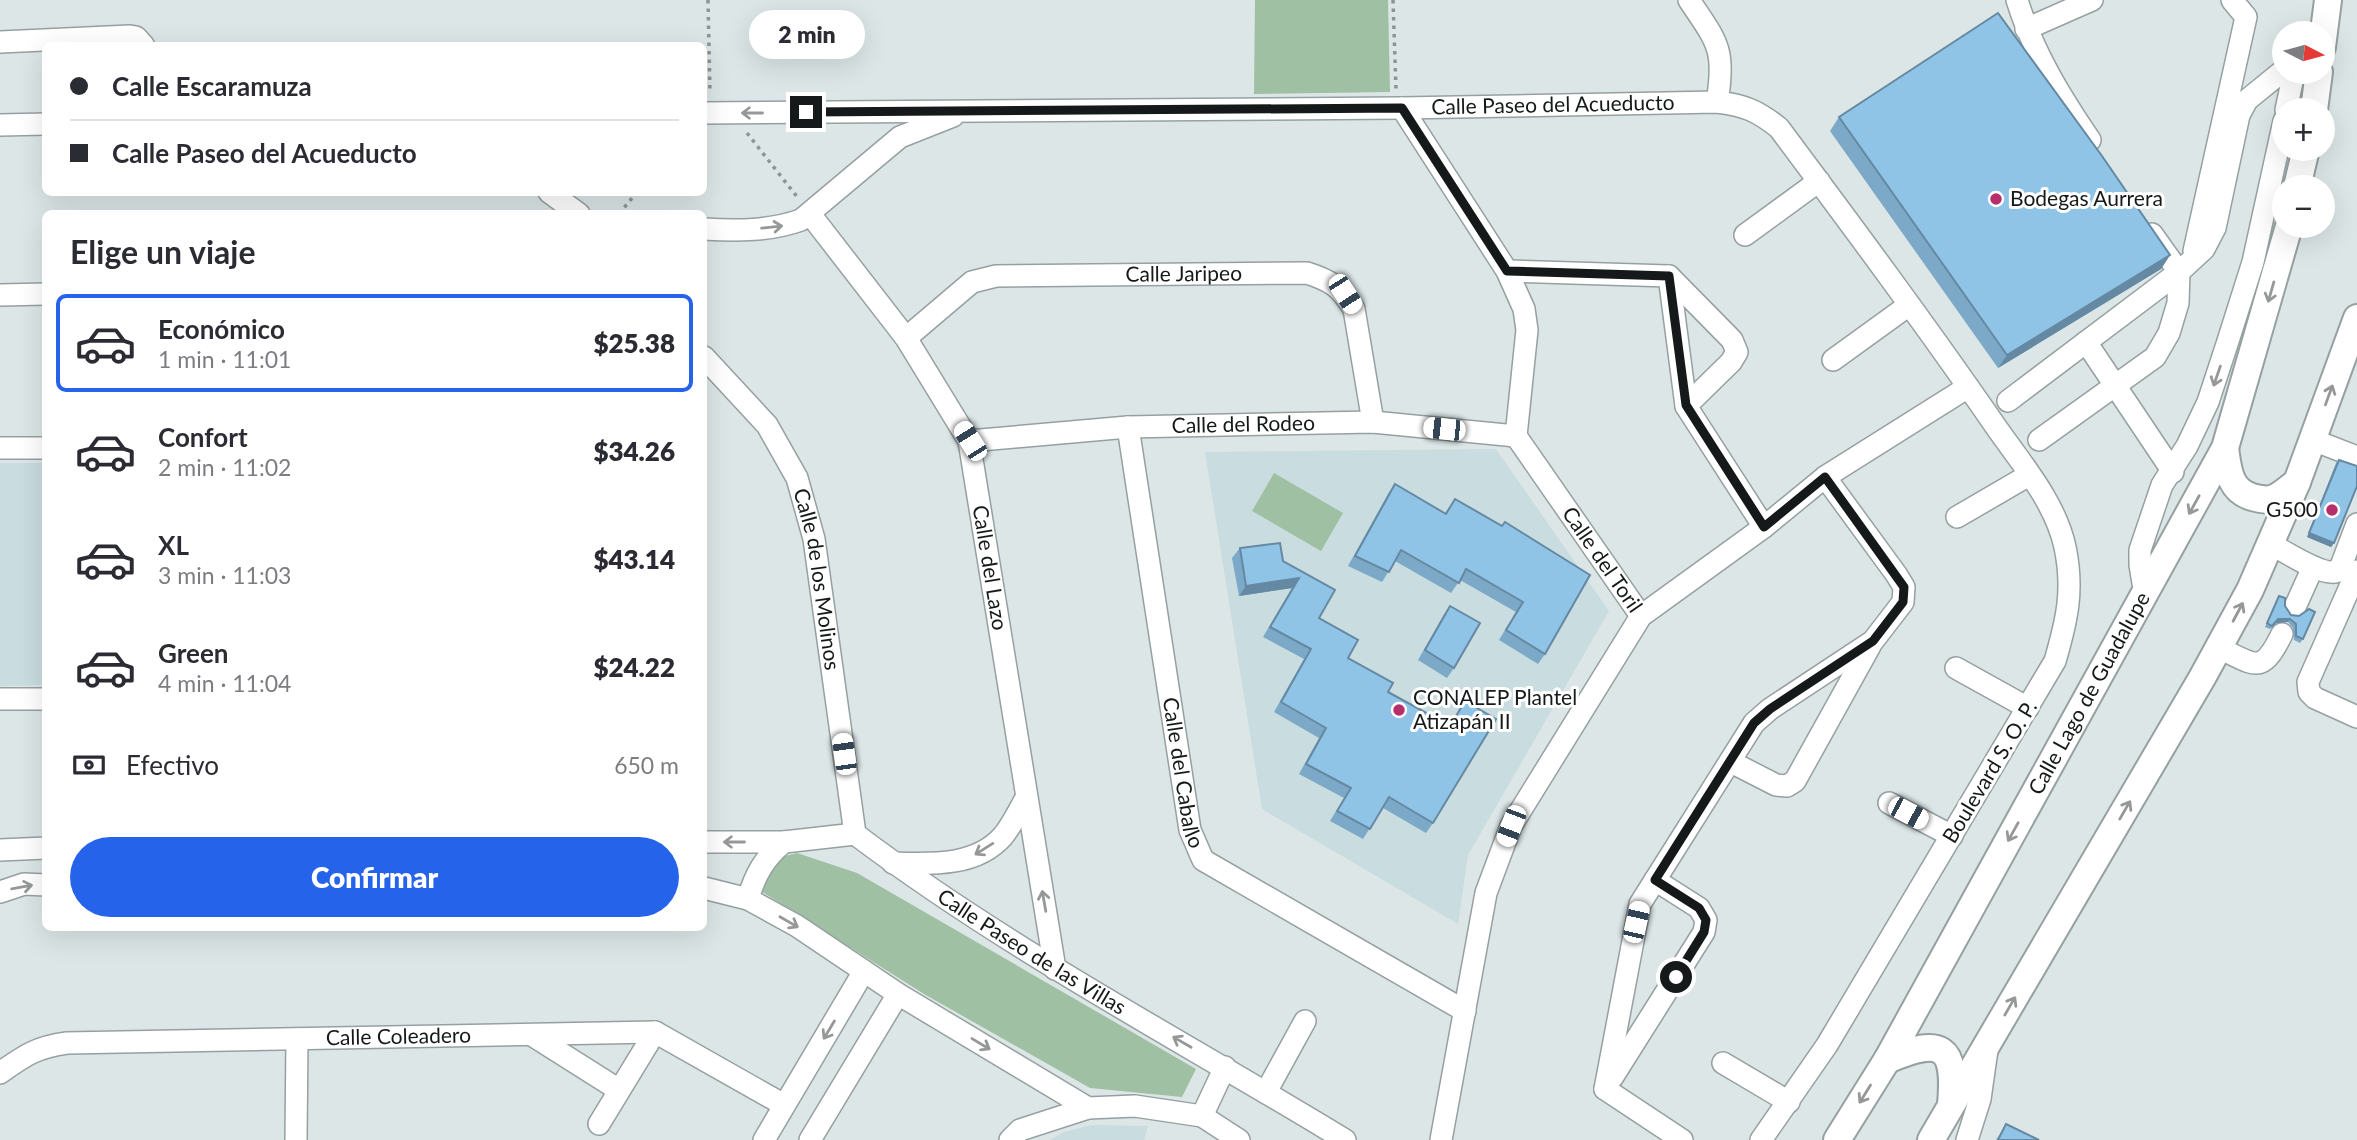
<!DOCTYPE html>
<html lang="es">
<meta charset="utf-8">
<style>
:root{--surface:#fff;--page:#f2f2f3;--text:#2b2b33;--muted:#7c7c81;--line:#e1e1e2;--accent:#2563eb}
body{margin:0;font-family:Lato,sans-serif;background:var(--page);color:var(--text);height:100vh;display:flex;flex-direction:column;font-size:26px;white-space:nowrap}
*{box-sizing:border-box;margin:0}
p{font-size:23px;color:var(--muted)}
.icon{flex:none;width:38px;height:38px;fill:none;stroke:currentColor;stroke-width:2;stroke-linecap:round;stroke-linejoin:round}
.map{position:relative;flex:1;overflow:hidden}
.sheet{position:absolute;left:42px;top:210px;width:665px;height:721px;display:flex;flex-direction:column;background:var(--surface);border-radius:10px;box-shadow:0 7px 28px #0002}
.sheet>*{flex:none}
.banner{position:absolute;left:42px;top:42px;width:665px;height:154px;border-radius:10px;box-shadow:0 7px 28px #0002;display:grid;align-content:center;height:154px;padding:0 28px;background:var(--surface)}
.needle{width:46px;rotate:96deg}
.tools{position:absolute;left:2272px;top:21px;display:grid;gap:14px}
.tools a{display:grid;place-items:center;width:63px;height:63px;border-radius:50%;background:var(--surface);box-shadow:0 7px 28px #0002;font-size:35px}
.end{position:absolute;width:32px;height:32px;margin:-16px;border:9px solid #16191a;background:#fff;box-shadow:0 0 0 4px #fff}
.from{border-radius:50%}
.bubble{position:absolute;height:49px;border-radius:24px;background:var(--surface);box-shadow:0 7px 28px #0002;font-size:23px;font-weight:800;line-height:49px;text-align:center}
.car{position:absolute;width:21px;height:42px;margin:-21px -10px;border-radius:9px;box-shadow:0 0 5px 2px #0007;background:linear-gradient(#fff 24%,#345 0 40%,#fff 0 76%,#345 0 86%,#fff 0)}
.banner b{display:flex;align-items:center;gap:24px;height:66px;font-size:26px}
.banner b+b{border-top:2px solid var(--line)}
.banner i{width:18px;height:18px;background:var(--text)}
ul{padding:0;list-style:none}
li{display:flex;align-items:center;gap:21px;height:98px;margin:0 14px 10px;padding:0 14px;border:4px solid transparent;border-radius:10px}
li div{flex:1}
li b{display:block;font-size:26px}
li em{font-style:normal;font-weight:800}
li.active{border-color:var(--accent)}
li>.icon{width:63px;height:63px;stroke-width:1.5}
h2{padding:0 28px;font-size:32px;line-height:84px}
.pay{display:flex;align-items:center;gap:18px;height:77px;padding:0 28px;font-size:26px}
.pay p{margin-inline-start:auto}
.primary-button{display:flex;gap:14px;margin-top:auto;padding:14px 28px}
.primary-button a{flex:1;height:80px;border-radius:42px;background:var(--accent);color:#fff;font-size:28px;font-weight:800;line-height:80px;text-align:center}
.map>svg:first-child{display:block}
</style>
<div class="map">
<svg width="2357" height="1140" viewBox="0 0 2357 1140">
<rect width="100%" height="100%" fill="#dce6e7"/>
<path fill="#c9dcdf" d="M 1496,449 L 1609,611 L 1468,855 L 1458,924 L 1262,809 L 1205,452 Z
M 0,463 L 45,463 L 45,685 L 0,686 Z
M 1092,1125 L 1147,1126 L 1148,1126 L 1144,1140 L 1050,1140 L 1064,1132 Z"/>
<path fill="#9fc0a2" d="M 1255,0 L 1388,0 L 1390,92 L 1254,94 Z
M 1274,473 L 1343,513 L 1321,551 L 1252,511 Z
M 797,853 L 857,873 L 1196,1069 L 1182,1097 L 1090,1088 L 924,994 L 761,891 L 762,880 L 777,858 Z"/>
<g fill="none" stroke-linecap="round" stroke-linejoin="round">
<defs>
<g id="minor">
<path d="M 1689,0 C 1717,42 1726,49 1717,102"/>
<path d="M 2017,0 C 2033,52 2060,96 2090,140"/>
<path d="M 2026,29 L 2092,0"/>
<path d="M 0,42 L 130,36 L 136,37 L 144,46"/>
<path id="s1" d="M 1402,108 L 1507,271 L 1524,309 L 1527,330 L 1516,436 L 1641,616"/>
<path d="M 2286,110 L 2294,72"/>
<path id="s2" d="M 704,113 L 1402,108 L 1717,102 C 1744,105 1758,111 1779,128 C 1852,226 1925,324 1994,424 C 2020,462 2055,501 2065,547 C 2074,590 2067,620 2055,661 L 1827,1045 L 1761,1140"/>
<path d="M 0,125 L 46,124"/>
<path d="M 549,192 L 579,214"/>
<path id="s3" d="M 810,214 L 906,338 L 969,441 L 1055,969"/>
<path d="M 704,229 C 737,231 770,231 801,220 L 900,137 L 953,116"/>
<path d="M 1745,235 L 1819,181"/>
<path d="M 2194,251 L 2246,17 L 2232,0"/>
<path d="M 1507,271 L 1669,276 L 1732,340 L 1737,352 L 1731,362 L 1686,406"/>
<path d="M 1669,276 L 1686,406 L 1764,527"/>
<path d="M 0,295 L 46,294"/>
<path id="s4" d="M 906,338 L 972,282 L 996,276 L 1307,273 C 1332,281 1340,287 1354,309 L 1373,422"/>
<path d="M 2086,342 L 2173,472"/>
<path id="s5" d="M 704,357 L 767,425 L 797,478 L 814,539 L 855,834"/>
<path d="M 1833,360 L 1909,305"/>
<path d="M 2008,401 L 2179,272 L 2204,249 L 2215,228 L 2239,115 L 2247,100 L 2284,70"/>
<path id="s6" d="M 1128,427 L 1190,830 L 1203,860 L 1465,1011"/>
<path d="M 2039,440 L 2155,357 L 2169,333 L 2178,303 L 2179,272 L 2152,234"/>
<path d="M 2313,440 L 2357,457"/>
<path id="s7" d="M 969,441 L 1128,427 L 1373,422 L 1516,436"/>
<path d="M 0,448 L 46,448"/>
<path d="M 1957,517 L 2029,475"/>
<path d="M 2270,544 C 2287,552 2319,575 2336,572 L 2341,566 L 2357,524"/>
<path d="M 2357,571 L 2308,682 L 2309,692 L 2315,698 L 2357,717"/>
<path d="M 2145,595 L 2140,565 L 2140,550 L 2162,485 L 2187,446 L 2208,402 L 2228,341 L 2253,262 L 2284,121"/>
<path d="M 2295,607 L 2313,567"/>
<path d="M 2219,648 C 2256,665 2261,676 2282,634"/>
<path d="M 1956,668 L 2028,708"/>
<path d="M 0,699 L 46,699"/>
<path d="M 1731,762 L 1776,785 L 1787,786 L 1795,781 L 1870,646"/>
<path d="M 1889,803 L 1952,836"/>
<path id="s8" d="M 704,842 L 784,842 L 855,834 C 1009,950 1181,1040 1345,1140"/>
<path d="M 0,850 L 46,848"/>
<path d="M 893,863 C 930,864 976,867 1003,836 C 1012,825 1019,810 1026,798"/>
<path d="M 704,888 L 748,899 L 797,926 L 898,994 L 1088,1108 L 1135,1106 L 1202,1116 L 1239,1140"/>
<path d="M 0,892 L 24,884 L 46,885"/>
<path d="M 748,899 C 755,875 764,858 784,842"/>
<path d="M 532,1035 L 619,1090"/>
<path d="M 1723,1063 L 1789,1102"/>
<path id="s9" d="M 0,1073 C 25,1055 37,1047 67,1043 L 655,1032 L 784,1105"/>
<path d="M 1612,1078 L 1704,932 L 1706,920 L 1699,908 L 1655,880"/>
<path d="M 1605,1089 L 1640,904 L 1754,723 L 1770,709 L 1873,641 L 1903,602 L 1904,587 L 1896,574 L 1825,477"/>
<path d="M 1605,1089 L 1682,1140"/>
<path d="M 1266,1092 L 1305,1021"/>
<path d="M 1202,1116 L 1225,1067"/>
<path d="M 599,1124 L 655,1032"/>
<path d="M 296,1140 L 297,1039"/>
<path d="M 764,1140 L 864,971"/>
<path d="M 810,1140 L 898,994"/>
<path d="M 1010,1140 L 1020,1130 L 1088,1108"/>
<path d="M 1441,1140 L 1486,893 L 1511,826 L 1641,616 L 1764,527 L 1825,477 L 1968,387"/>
<path d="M 1967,1140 L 1980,1099 L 1987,1050"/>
</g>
<g id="major">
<path d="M 2322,47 L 2328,0"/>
<path d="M 2314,110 L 2319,72"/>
<path d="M 2297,187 L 2306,149"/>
<path d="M 2225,448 C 2228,469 2229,490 2252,497 C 2260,499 2267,501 2274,498 C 2282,495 2290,487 2297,482"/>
<path d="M 1887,1060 C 1943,1036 1956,1046 1951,1105"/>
<path id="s10" d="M 1837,1140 L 1887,1060 L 2225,448 L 2289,226"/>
<path d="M 1931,1140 L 2202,678 L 2250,590 L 2297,482 L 2357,318"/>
</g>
</defs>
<use href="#minor" stroke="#96a0a1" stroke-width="24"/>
<use href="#major" stroke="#96a0a1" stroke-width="30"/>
<path stroke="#8d9495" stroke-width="3.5" stroke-dasharray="3.5 5" stroke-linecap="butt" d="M 708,0 L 710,93
M 1393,0 L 1396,90
M 747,133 L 798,198
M 619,214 L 637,192"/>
<use href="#minor" stroke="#fff" stroke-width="21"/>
<use href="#major" stroke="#fff" stroke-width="26"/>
</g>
<path fill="#7ca9c7" d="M 1839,117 L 2170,255 L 2161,269 L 1998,368 L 1830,131 Z
M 2339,460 L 2334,543 L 2331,547 L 2307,537 L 2336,463 Z
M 1395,484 L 1445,513 L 1455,499 L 1502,525 L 1545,654 L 1538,664 L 1499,640 L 1516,612 L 1460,580 L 1451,593 L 1395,561 L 1382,582 L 1348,566 L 1388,494 Z
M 1240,548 L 1283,561 L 1319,618 L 1348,658 L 1388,692 L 1450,726 L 1465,701 L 1433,823 L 1426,833 L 1383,808 L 1363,839 L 1330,821 L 1344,798 L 1299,774 L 1319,738 L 1274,712 L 1304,659 L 1263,637 L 1292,588 L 1239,596 L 1232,558 Z
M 2279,596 L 2291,615 L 2303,639 L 2300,643 L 2294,640 L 2293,628 L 2288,622 L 2276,623 L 2270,629 L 2265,627 Z
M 1450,606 L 1454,668 L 1447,678 L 1418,660 L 1443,616 Z
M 2006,1124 L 2039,1140 L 1996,1140 Z"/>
<path fill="#6589a2" d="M 2170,255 L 2161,269 L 1998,368 L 2007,355 Z
M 2309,533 L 2334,543 L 2331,547 L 2307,537 Z
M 1299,578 L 1292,588 L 1239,596 L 1246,586 Z
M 2278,619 L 2290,619 L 2288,622 L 2276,623 L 2270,629 Z"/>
<path fill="#90c4e7" stroke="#6589a2" stroke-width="2" d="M 1998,13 L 2102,156 L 2170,255 L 2007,355 L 1839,117 Z
M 2339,460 L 2357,466 L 2357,486 L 2334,543 L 2309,533 Z
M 1395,484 L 1446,514 L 1455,499 L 1502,526 L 1505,522 L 1590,575 L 1545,654 L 1506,630 L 1523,602 L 1466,569 L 1459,583 L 1401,550 L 1389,572 L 1355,556 Z
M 1280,543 L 1283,561 L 1335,590 L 1319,618 L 1358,640 L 1348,658 L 1393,683 L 1388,692 L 1450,726 L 1465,701 L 1496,719 L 1433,823 L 1389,797 L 1370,829 L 1337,811 L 1351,788 L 1306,764 L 1326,728 L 1281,702 L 1311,649 L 1270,627 L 1299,578 L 1246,586 L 1240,548 Z
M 2279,596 L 2285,598 L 2285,606 L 2291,615 L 2299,616 L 2309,609 L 2315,612 L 2303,639 L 2296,636 L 2296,624 L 2290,619 L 2278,619 L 2272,626 L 2267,623 Z
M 1450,606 L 1480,623 L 1454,668 L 1425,650 Z
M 2006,1124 L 2039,1140 L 1998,1140 Z"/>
<defs><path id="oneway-shaft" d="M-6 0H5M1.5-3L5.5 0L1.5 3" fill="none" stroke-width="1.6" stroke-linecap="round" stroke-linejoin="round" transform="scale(1.75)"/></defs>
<g stroke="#969898">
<use href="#oneway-shaft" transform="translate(752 113) rotate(180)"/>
<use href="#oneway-shaft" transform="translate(772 227) rotate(-6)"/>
<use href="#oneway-shaft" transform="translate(2271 292) rotate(106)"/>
<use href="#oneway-shaft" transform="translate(2217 376) rotate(109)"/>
<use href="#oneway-shaft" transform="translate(2329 395) rotate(-70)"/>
<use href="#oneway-shaft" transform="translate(2194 505) rotate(119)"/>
<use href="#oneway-shaft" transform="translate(2238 612) rotate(-62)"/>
<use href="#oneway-shaft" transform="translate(2125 810) rotate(-60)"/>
<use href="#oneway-shaft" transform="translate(2013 832) rotate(119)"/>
<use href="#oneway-shaft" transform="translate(734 842) rotate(-180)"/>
<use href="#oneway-shaft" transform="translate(984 849) rotate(148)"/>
<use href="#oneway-shaft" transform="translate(22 887) rotate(-10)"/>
<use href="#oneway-shaft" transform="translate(1044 901) rotate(-100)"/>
<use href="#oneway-shaft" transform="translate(789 922) rotate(30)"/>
<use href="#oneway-shaft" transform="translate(2010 1006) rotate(-60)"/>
<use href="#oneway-shaft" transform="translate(829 1030) rotate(121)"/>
<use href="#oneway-shaft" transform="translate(1182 1042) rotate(-150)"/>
<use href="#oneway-shaft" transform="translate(981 1044) rotate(31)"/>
<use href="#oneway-shaft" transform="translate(1865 1094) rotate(122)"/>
</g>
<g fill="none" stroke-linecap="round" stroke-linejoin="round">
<path stroke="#16191a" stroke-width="9" d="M 806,112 L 1402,108 L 1507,271 L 1669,276 L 1686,405 L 1764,527 L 1825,477 L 1904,587 L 1903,602 L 1873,641 L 1770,709 L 1754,723 L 1655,880 L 1699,908 L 1706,920 L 1704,932 L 1676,977"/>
</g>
<g fill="#b82e6b" stroke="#fff" stroke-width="2.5">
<circle cx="1996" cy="199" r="7"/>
<circle cx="2332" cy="510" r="7"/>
<circle cx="1399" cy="710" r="7"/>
</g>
<g text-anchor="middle" stroke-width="6" stroke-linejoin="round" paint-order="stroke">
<g font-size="21" fill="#16191a" stroke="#fff">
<text dy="7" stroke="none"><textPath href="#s2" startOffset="849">Calle Paseo del Acueducto</textPath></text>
<text dy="7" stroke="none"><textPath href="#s4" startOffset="299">Calle Jaripeo</textPath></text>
<text dy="7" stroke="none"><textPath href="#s7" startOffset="275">Calle del Rodeo</textPath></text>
<text dy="7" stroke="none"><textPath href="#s1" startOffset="514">Calle del Toril</textPath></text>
<text dy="7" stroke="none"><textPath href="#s3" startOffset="406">Calle del Lazo</textPath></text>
<text dy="7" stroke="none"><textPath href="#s5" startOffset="257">Calle de los Molinos</textPath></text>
<text dy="7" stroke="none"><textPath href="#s10" startOffset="513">Calle Lago de Guadalupe</textPath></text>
<text dy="7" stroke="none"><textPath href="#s6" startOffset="350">Calle del Caballo</textPath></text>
<text transform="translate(1990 772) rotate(-59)" y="7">Boulevard S. O. P.</text>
<text dy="7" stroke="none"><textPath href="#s8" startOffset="364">Calle Paseo de las Villas</textPath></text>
<text dy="7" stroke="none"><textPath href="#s9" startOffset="406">Calle Coleadero</textPath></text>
</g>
<g font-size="21" fill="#16191a" stroke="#fff" text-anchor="start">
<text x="2010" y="206">Bodegas Aurrera</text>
<text x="2318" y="517" text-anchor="end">G500</text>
<text x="1413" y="705">CONALEP Plantel<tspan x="1413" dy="24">Atizapán II</tspan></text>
</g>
</g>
</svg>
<div class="tools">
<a><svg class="needle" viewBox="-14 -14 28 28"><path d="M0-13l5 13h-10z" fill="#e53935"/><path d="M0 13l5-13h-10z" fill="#7c7c81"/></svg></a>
<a>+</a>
<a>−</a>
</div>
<i class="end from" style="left:1676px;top:977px"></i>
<i class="end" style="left:806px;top:112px"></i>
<div class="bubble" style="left:749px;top:10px;width:116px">2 min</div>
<i class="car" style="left:1345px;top:294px;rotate:147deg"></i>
<i class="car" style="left:1444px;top:429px;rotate:276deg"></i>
<i class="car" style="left:970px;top:441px;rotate:328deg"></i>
<i class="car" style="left:844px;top:754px;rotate:352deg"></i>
<i class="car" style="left:1908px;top:813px;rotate:118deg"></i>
<i class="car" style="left:1511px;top:826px;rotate:201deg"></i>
<i class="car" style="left:1636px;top:922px;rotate:13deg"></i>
<div class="banner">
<b><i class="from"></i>Calle Escaramuza</b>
<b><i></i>Calle Paseo del Acueducto</b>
</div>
<section class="sheet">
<h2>Elige un viaje</h2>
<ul>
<li class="active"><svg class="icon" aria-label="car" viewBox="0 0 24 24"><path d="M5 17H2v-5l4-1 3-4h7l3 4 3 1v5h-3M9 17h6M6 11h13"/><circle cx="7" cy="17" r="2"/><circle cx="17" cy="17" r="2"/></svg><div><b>Económico</b><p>1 min · 11:01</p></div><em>$25.38</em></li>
<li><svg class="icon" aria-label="car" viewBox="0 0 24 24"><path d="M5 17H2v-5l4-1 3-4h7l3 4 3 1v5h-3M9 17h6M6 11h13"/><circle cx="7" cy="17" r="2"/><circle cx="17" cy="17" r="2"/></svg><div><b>Confort</b><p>2 min · 11:02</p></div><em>$34.26</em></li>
<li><svg class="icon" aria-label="car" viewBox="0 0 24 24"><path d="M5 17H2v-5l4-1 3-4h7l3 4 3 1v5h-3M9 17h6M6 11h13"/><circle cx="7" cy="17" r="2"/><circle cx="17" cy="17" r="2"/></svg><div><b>XL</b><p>3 min · 11:03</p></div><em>$43.14</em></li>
<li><svg class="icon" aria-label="car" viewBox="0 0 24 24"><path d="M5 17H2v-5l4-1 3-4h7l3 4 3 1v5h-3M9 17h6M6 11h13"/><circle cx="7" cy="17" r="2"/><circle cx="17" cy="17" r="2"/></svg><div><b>Green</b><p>4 min · 11:04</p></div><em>$24.22</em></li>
</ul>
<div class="pay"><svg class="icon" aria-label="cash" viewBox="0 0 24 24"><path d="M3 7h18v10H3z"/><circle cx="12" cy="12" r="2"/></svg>Efectivo<p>650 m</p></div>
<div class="primary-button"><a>Confirmar</a></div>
</section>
</div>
